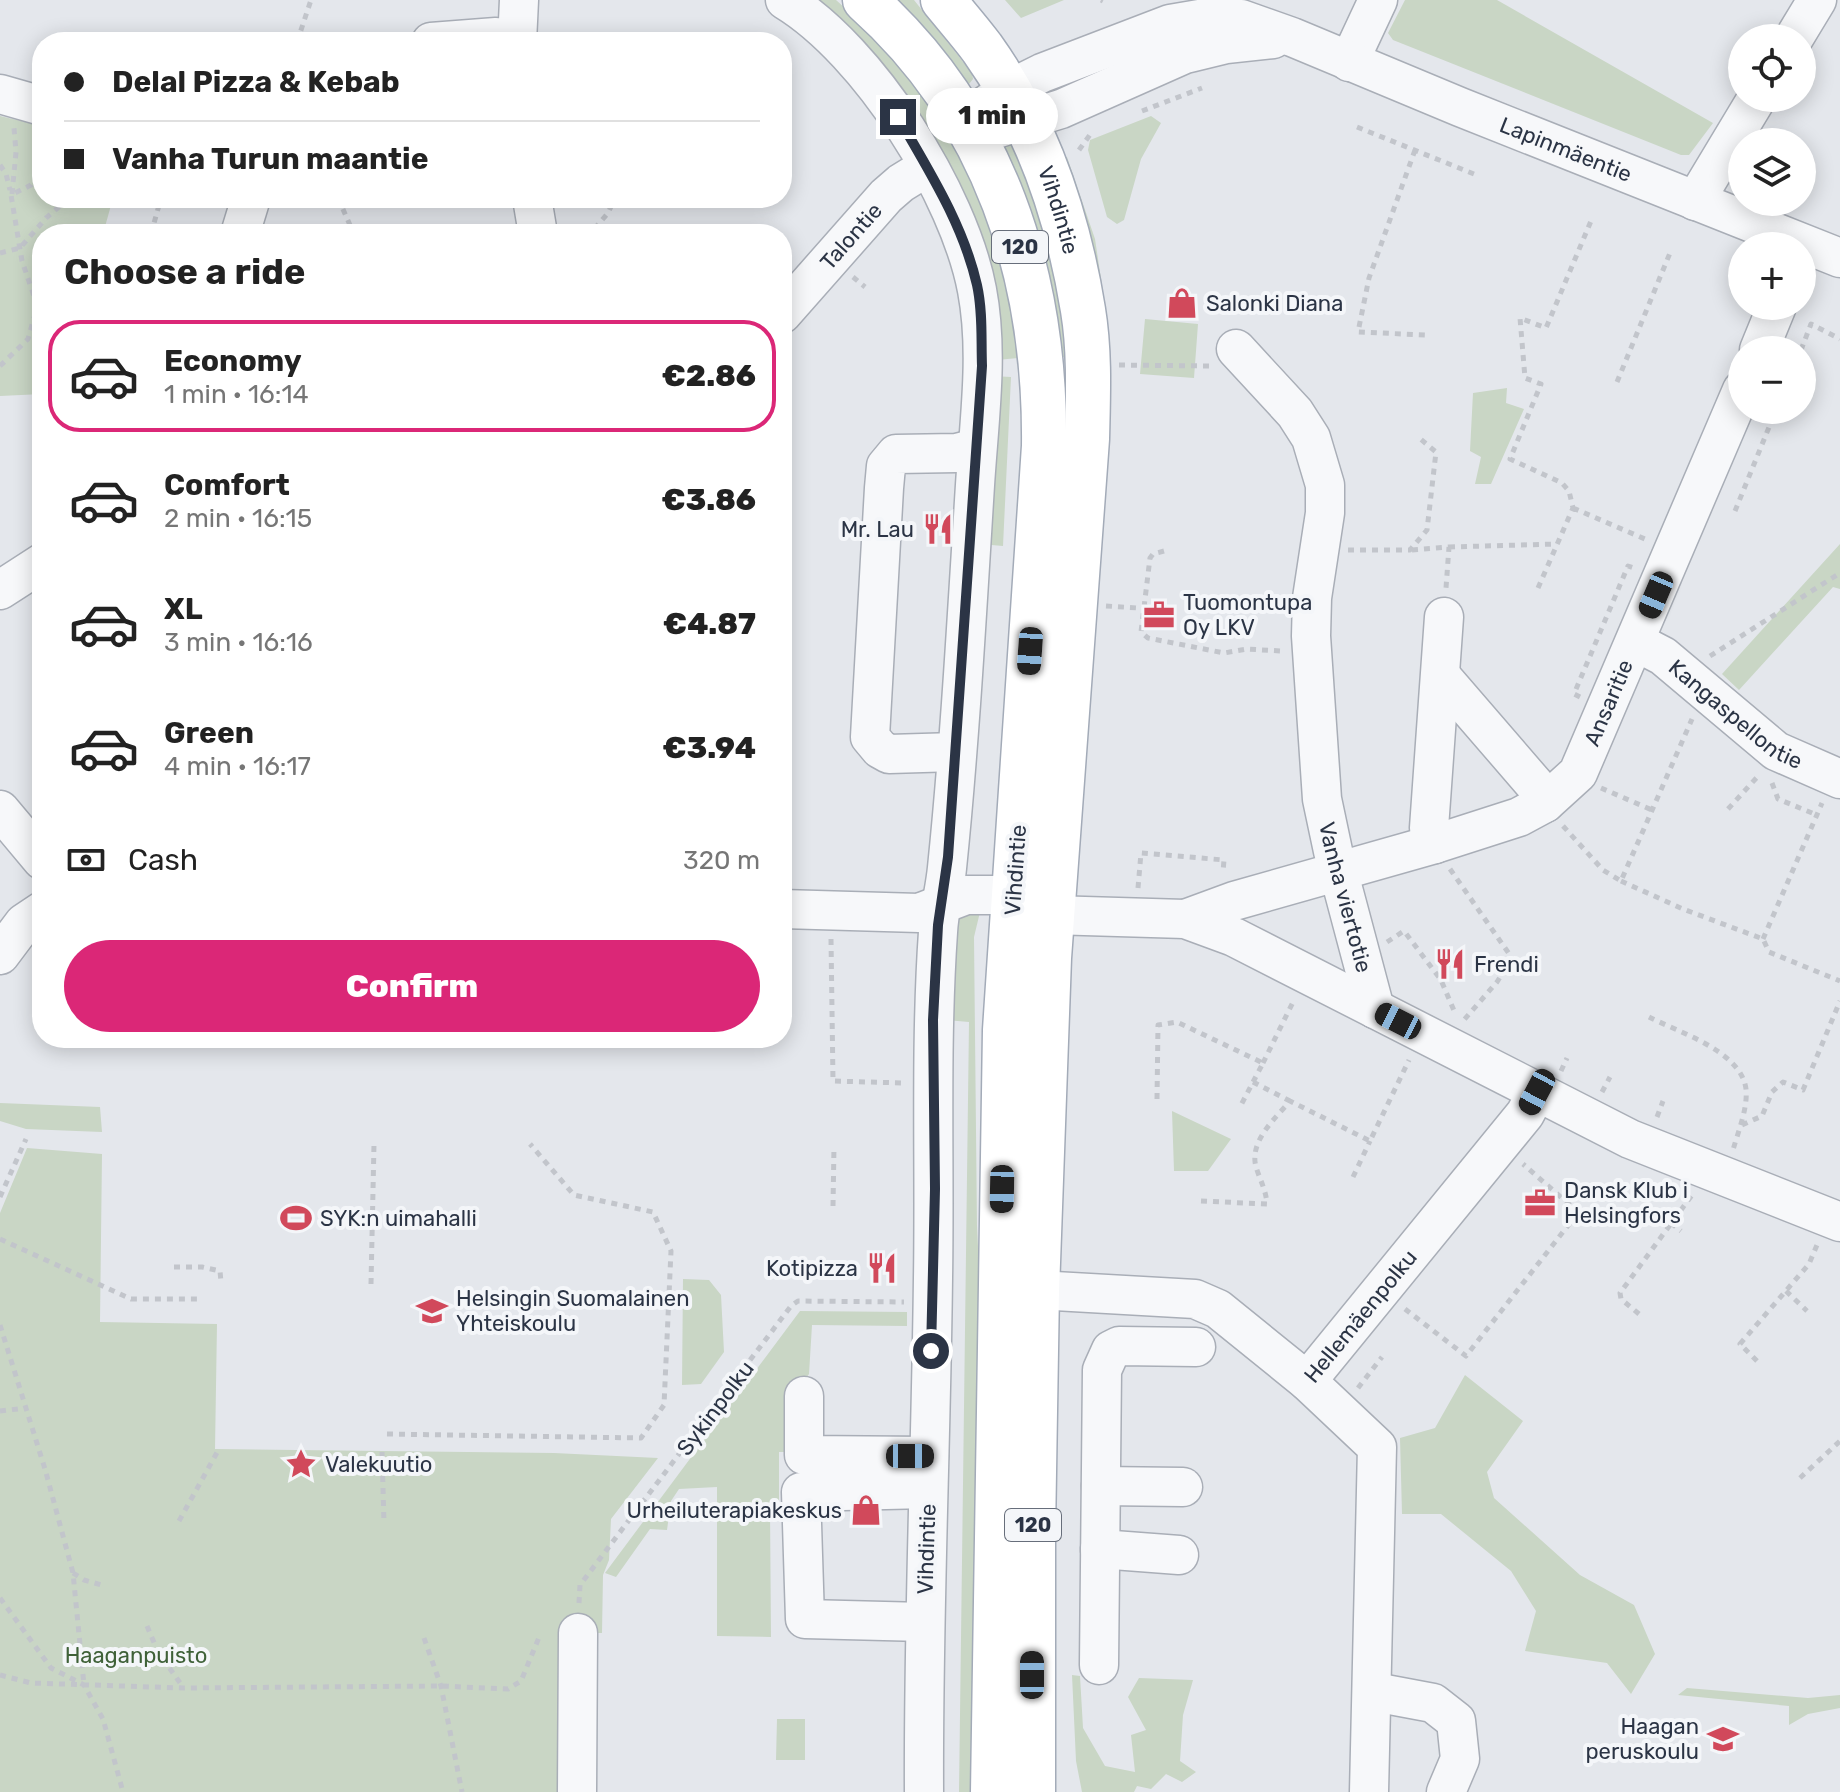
<!DOCTYPE html>
<meta charset="utf-8">
<style>
:root{--surface:#fff;--page:#f2f2f2;--text:#222;--muted:#767676;--line:#e0e0e0;--accent:#db2777}
body{margin:0;font-family:Rubik,sans-serif;background:var(--page);color:var(--text);height:100vh;display:flex;flex-direction:column;font-size:30px;white-space:nowrap}
*{box-sizing:border-box;margin:0}
p{font-size:26px;color:var(--muted)}
.icon{flex:none;width:44px;height:44px;fill:none;stroke:currentColor;stroke-width:2;stroke-linecap:round;stroke-linejoin:round}
.map{position:relative;flex:1;overflow:hidden}
.details{position:absolute;left:32px;top:224px;width:760px;height:824px;display:flex;flex-direction:column;background:var(--surface);border-radius:32px;box-shadow:0 4px 20px #0003}
.details>*{flex:none}
.guide{position:absolute;left:32px;top:32px;width:760px;height:176px;border-radius:32px;box-shadow:0 4px 20px #0003;display:grid;align-content:center;height:176px;padding:0 32px;background:var(--surface)}
.fabs{position:absolute;left:1728px;top:24px;display:grid;gap:16px}
.fabs a{display:grid;place-items:center;width:88px;height:88px;border-radius:50%;background:var(--surface);box-shadow:0 4px 20px #0003;font-size:40px}
.end{position:absolute;width:36px;height:36px;margin:-18px;border:10px solid #2b3445;background:#fff;box-shadow:0 0 0 4px #fff}
.from{border-radius:50%}
.bubble{position:absolute;height:56px;border-radius:28px;background:var(--surface);box-shadow:0 4px 20px #0003;font-size:26px;font-weight:800;line-height:56px;text-align:center}
.car{position:absolute;width:24px;height:48px;margin:-24px -12px;border-radius:10px;box-shadow:0 0 6px 2px #0007;background:linear-gradient(#222 24%,#8ab4d8 0 40%,#222 0 76%,#8ab4d8 0 86%,#222 0)}
.guide b{display:flex;align-items:center;gap:28px;height:76px;font-size:30px}
.guide b+b{border-top:2px solid var(--line)}
.guide i{width:20px;height:20px;background:var(--text)}
ul{padding:0;list-style:none}
li{display:flex;align-items:center;gap:24px;height:112px;margin:0 16px 12px;padding:0 16px;border:4px solid transparent;border-radius:32px}
li div{flex:1}
li b{display:block;font-size:30px}
li em{font-style:normal;font-weight:800}
li.current{border-color:var(--accent)}
li>.icon{width:72px;height:72px;stroke-width:1.5}
h2{padding:0 32px;font-size:36px;line-height:96px}
.pay{display:flex;align-items:center;gap:20px;height:88px;padding:0 32px;font-size:30px}
.pay p{margin-inline-start:auto}
.cta{display:flex;gap:16px;margin-top:auto;padding:16px 32px}
.cta a{flex:1;height:92px;border-radius:48px;background:var(--accent);color:#fff;font-size:32px;font-weight:800;line-height:92px;text-align:center}
.map>svg:first-child{display:block}
</style>
<div class="map">
<svg width="1840" height="1792" viewBox="0 0 1840 1792">
<rect width="100%" height="100%" fill="#e4e7ec"/>
<path fill="#c9d6c5" d="M 802,0 L 836,0 L 865,26 L 908,74 L 945,126 L 1001,241 L 1028,357 L 997,360 L 997,307 L 969,204 L 936,140 L 882,70 Z
M 891,0 L 914,0 L 972,73 L 973,79 L 969,84 L 963,83 Z
M 1005,0 L 1064,0 L 1021,18 Z
M 1405,0 L 1497,0 L 1713,123 L 1689,155 L 1681,155 L 1393,40 L 1388,33 Z
M 0,116 L 42,126 L 42,198 L 113,198 L 103,234 L 42,234 L 42,394 L 0,396 Z
M 1151,116 L 1161,123 L 1141,159 L 1124,220 L 1117,224 L 1107,217 L 1088,150 L 1090,140 Z
M 1005,137 L 1009,139 C 1042,213 1057,278 1068,357 L 1056,357 L 1000,152 Z
M 1067,157 L 1095,239 L 1106,312 L 1098,312 L 1061,159 Z
M 1145,319 L 1198,324 L 1194,378 L 1140,374 Z
M 993,376 L 1011,377 L 1003,546 L 980,544 Z
M 1507,388 L 1506,403 L 1524,409 L 1491,484 L 1475,484 L 1481,457 L 1470,451 L 1473,393 Z
M 1840,544 L 1840,589 L 1833,587 L 1739,690 L 1722,674 Z
M 980,912 L 974,937 L 977,1226 L 983,1349 L 981,1676 L 970,1792 L 959,1792 L 969,1022 L 946,1020 L 953,919 Z
M 0,1103 L 100,1107 L 102,1132 L 26,1129 L 0,1121 Z
M 1172,1111 L 1231,1139 L 1208,1171 L 1174,1171 Z
M 27,1148 L 102,1154 L 100,1322 L 217,1324 L 215,1449 L 554,1453 L 658,1458 L 611,1519 L 609,1560 L 603,1575 L 602,1633 L 578,1633 L 564,1792 L 0,1792 L 0,1213 Z
M 683,1279 L 709,1280 L 721,1295 L 724,1352 L 701,1384 L 682,1385 Z
M 800,1311 L 907,1312 L 907,1326 L 812,1325 L 809,1374 L 793,1397 L 789,1452 L 779,1452 L 779,1508 L 770,1508 L 771,1637 L 717,1636 L 717,1487 L 679,1489 L 671,1501 L 667,1530 L 650,1529 L 616,1577 L 605,1573 Z
M 1465,1375 L 1523,1421 L 1487,1472 L 1494,1498 L 1580,1575 L 1634,1605 L 1655,1654 L 1631,1694 L 1607,1663 L 1525,1651 L 1536,1611 L 1511,1571 L 1441,1514 L 1402,1514 L 1400,1438 L 1435,1428 Z
M 1072,1675 L 1080,1676 L 1083,1728 L 1105,1766 L 1135,1772 L 1131,1735 L 1146,1730 L 1128,1697 L 1139,1678 L 1193,1680 L 1183,1715 L 1180,1761 L 1196,1772 L 1182,1782 L 1166,1774 L 1151,1789 L 1137,1786 L 1134,1792 L 1082,1792 L 1076,1761 Z
M 1687,1688 L 1808,1698 L 1840,1695 L 1840,1708 L 1808,1714 L 1789,1725 L 1789,1706 L 1678,1695 Z
M 777,1719 L 805,1719 L 805,1760 L 776,1760 Z"/>
<g fill="none" stroke-linecap="round" stroke-linejoin="round">
<defs>
<g id="minor">
<path d="M 785,0 C 869,51 959,194 977,290 C 989,353 979,421 975,485 C 967,613 960,741 947,868 C 945,889 939,911 938,932 C 930,1047 935,1163 933,1278 C 931,1449 923,1621 924,1792"/>
<path d="M 1794,38 L 1817,0"/>
<path d="M 431,42 L 496,37 L 517,40"/>
<path d="M 517,42 L 519,0"/>
<path d="M 1349,62 L 1378,0"/>
<path d="M 0,94 L 42,106"/>
<path id="s1" d="M 964,120 L 1008,90 L 1042,73 L 1170,24 L 1205,18 L 1241,19 L 1292,37 L 1460,107 L 1840,258"/>
<path d="M 999,128 L 1061,109 L 1185,54 L 1226,44 L 1273,39"/>
<path d="M 532,198 L 538,234"/>
<path d="M 1695,201 L 1757,98"/>
<path d="M 240,234 L 251,198"/>
<path id="s2" d="M 782,314 L 886,196 L 901,183 L 927,167"/>
<path id="s3" d="M 1236,349 L 1295,413 L 1311,438 L 1325,485 L 1325,513 L 1312,598 L 1311,636 L 1322,799 L 1333,851 L 1375,1009"/>
<path d="M 1759,350 L 1777,306"/>
<path d="M 0,590 L 42,563"/>
<path id="s4" d="M 1636,642 L 1663,656 L 1776,751 L 1840,779"/>
<path d="M 1441,676 L 1536,786 L 1545,803"/>
<path d="M 956,752 L 889,754 L 880,749 L 870,737 L 884,488 L 886,466 L 896,454 L 957,453 L 977,448"/>
<path d="M 0,810 L 42,860"/>
<path d="M 1435,844 L 1429,828 L 1444,617"/>
<path d="M 782,909 L 919,913 L 966,895 L 1013,895"/>
<path d="M 1051,915 L 1185,919 L 1234,937 L 1630,1139 L 1840,1222"/>
<path id="s5" d="M 1185,919 L 1234,901 L 1435,844 L 1519,817 L 1545,803 L 1578,773 L 1742,390"/>
<path d="M 0,955 L 24,923 L 42,911"/>
<path d="M 1037,1290 L 1195,1299 L 1218,1309 L 1307,1381 L 1377,1447 L 1369,1792"/>
<path id="s6" d="M 1307,1381 L 1525,1114 L 1537,1092"/>
<path d="M 804,1396 L 804,1455 L 929,1456"/>
<path d="M 1101,1486 L 1183,1487"/>
<path d="M 1100,1549 L 1179,1555"/>
<path d="M 924,1622 L 805,1619 L 801,1492 L 928,1489"/>
<path d="M 1099,1665 L 1102,1370 L 1111,1350 L 1119,1346 L 1196,1347"/>
<path d="M 1372,1696 L 1385,1694 L 1433,1703 L 1456,1721 L 1460,1759 L 1446,1792"/>
<path d="M 577,1792 L 578,1633"/>
</g>
<g id="major">
<path d="M 865,0 C 995,116 1046,275 1044,446 L 1005,1030 L 993,1792"/>
<path id="s7" d="M 943,0 C 956,16 970,32 982,48 C 1037,125 1068,217 1083,310 C 1090,352 1088,396 1087,439 L 1049,958 L 1037,1290 L 1033,1533 L 1033,1792"/>
</g>
</defs>
<use href="#minor" stroke="#a9aeb7" stroke-width="41"/>
<use href="#major" stroke="#a3abb8" stroke-width="47"/>
<path stroke="#c2c5cb" stroke-width="5" stroke-dasharray="6 6" stroke-linecap="butt" d="M 1101,0 L 1103,1
M 143,42 L 145,36
M 297,42 L 311,0
M 1142,111 L 1202,88
M 1357,127 L 1474,174
M 1079,150 L 1092,132
M 1415,150 L 1369,278 L 1358,332 L 1426,335
M 0,165 L 6,174 L 10,190
M 12,194 L 16,152 L 14,128
M 338,198 L 354,234
M 574,228 L 590,234 L 608,213 L 615,198
M 151,234 L 161,198
M 0,253 L 20,248 L 46,218 L 67,200
M 853,277 L 865,287
M 1801,350 L 1811,324 L 1840,339
M 1119,365 L 1209,366 L 1213,364
M 0,366 L 28,339 L 36,311 L 34,296 L 22,261 L 11,195 L 31,185 L 42,169
M 1617,382 L 1670,253
M 1573,508 L 1645,539
M 1735,511 L 1776,410
M 1449,547 L 1557,544
M 1348,550 L 1410,550 L 1427,530 L 1436,452 L 1418,437
M 1412,550 L 1449,547 L 1446,588
M 1164,551 L 1153,554 L 1150,558 L 1141,632 L 1148,638 L 1224,653 L 1247,649 L 1281,651
M 1538,588 L 1573,508 L 1569,491 L 1562,483 L 1510,459 L 1541,384 L 1525,378 L 1520,318 L 1546,328 L 1591,221
M 1106,606 L 1138,608 L 1149,607
M 1710,656 L 1840,573
M 1580,697 L 1574,694 L 1628,566 L 1634,568
M 1772,783 L 1778,799 L 1817,815
M 1601,788 L 1652,810
M 1728,809 L 1760,774
M 1563,826 L 1603,870 L 1621,881 L 1692,719
M 1450,869 L 1512,958 L 1497,982 L 1463,1021
M 1621,881 L 1683,909 L 1763,939 L 1769,952 L 1840,981
M 1138,888 L 1141,853 L 1224,860 L 1223,872
M 831,939 L 833,1081 L 904,1083
M 1763,939 L 1822,803
M 1387,942 L 1404,931 L 1441,980 L 1455,1013
M 1649,1017 C 1680,1033 1741,1051 1746,1089 C 1748,1108 1738,1132 1733,1150
M 1263,1063 L 1294,1000
M 1561,1071 L 1567,1058
M 1253,1082 L 1290,1101
M 1602,1092 L 1610,1077
M 1157,1099 L 1158,1025 L 1177,1022 L 1263,1063 L 1241,1105
M 1657,1117 L 1663,1101
M 1742,1125 L 1762,1116 L 1772,1092 L 1783,1082 L 1803,1090 L 1840,1001
M 1353,1177 L 1370,1141
M 0,1197 L 26,1139
M 1201,1201 L 1267,1204 C 1266,1190 1260,1180 1256,1167 C 1249,1141 1275,1119 1290,1101 L 1370,1141 L 1409,1060
M 833,1206 L 834,1146
M 1671,1223 L 1681,1231
M 0,1239 L 131,1299 L 199,1299
M 174,1267 L 202,1267 L 220,1271 L 221,1282
M 371,1284 L 374,1144
M 1786,1291 L 1807,1311
M 1405,1309 L 1466,1356 L 1570,1223 L 1571,1206 L 1523,1164
M 1639,1314 L 1621,1299 L 1620,1293 L 1692,1195
M 0,1325 L 45,1469 L 73,1573 L 84,1685
M 1757,1361 L 1740,1344 L 1809,1264 L 1817,1245
M 1358,1388 L 1382,1357
M 0,1411 L 26,1408
M 387,1434 L 641,1438 L 664,1405 L 671,1251 L 653,1212 L 574,1195 L 530,1144
M 382,1452 L 384,1524
M 1800,1478 L 1840,1441
M 179,1521 L 219,1449
M 73,1573 L 84,1580 L 105,1586
M 0,1598 L 51,1668 L 84,1685 L 103,1719 L 123,1792
M 579,1603 L 580,1585 L 791,1306 L 798,1301 L 904,1302
M 147,1626 L 158,1652 L 183,1687
M 424,1638 L 441,1686 L 462,1792
M 0,1675 L 31,1683 L 183,1688 L 441,1686 L 508,1689 L 521,1681 L 540,1635"/>
<use href="#minor" stroke="#f7f8fa" stroke-width="38"/>
<use href="#major" stroke="#fff" stroke-width="44"/>
</g>
<g fill="none" stroke-linecap="round" stroke-linejoin="round">
<path stroke="#2b3445" stroke-width="10" d="M 898,117 C 929,171 963,224 977,285 C 983,312 981,339 982,366 L 948,857 L 938,925 L 933,1020 L 935,1189 L 931,1351"/>
</g>
<defs>
<symbol id="shop-bare" viewBox="-9 -9 18 18"><path d="M-5-2.5h2.3a2.7 3.5 0 0 1 5.4 0H5L5.5 6h-11ZM-1.5-2.5h3a1.5 2.3 0 0 0-3 0Z" fill="#d1495b" stroke="#f4f6f9" stroke-width="2.5" paint-order="stroke"/></symbol>
<symbol id="restaurant-bare" viewBox="-9 -9 18 18"><path d="M-5-6h1v4h1v-4h1v4h1v-4h1v5L-1.5 .5V6h-2V.5L-5-1ZM5-6V6H3V1.5H1.5Q1.5-4 5-6Z" fill="#d1495b" stroke="#f4f6f9" stroke-width="2.5" paint-order="stroke"/></symbol>
<symbol id="office-bare" viewBox="-9 -9 18 18"><path d="M-6-3h4V-5.5h4V-3h4V5H-6ZM-1-4.5V-3h2v-1.5ZM-6 0V1H6V0Z" fill="#d1495b" stroke="#f4f6f9" stroke-width="2.5" paint-order="stroke"/></symbol>
<symbol id="stadium-bare" viewBox="-9 -9 18 18"><path d="M0-5a6.5 5 0 1 0 0 10a6.5 5 0 1 0 0-10ZM-3.5-1.8h7v3.6h-7Z" fill="#d1495b" stroke="#f4f6f9" stroke-width="2.5" paint-order="stroke"/></symbol>
<symbol id="school-bare" viewBox="-9 -9 18 18"><path d="M0-5L7-2L0 1L-7-2ZM-4 1L0 2.5L4 1V4Q0 6-4 4Z" fill="#d1495b" stroke="#f4f6f9" stroke-width="2.5" paint-order="stroke"/></symbol>
<symbol id="sight-bare" viewBox="-9 -9 18 18"><path d="M0-6L1.8-2.2L6-1.7L2.9 1.2L3.7 5.4L0 3.3L-3.7 5.4L-2.9 1.2L-6-1.7L-1.8-2.2Z" fill="#d1495b" stroke="#f4f6f9" stroke-width="2.5" paint-order="stroke"/></symbol>
</defs>
<g fill-rule="evenodd">
<use href="#shop-bare" x="1160" y="281" width="44" height="44"/>
<use href="#restaurant-bare" x="916" y="507" width="44" height="44"/>
<use href="#office-bare" x="1137" y="593" width="44" height="44"/>
<use href="#restaurant-bare" x="1428" y="942" width="44" height="44"/>
<use href="#office-bare" x="1518" y="1181" width="44" height="44"/>
<use href="#stadium-bare" x="274" y="1196" width="44" height="44"/>
<use href="#restaurant-bare" x="860" y="1246" width="44" height="44"/>
<use href="#school-bare" x="410" y="1289" width="44" height="44"/>
<use href="#sight-bare" x="279" y="1442" width="44" height="44"/>
<use href="#shop-bare" x="844" y="1488" width="44" height="44"/>
<use href="#school-bare" x="1701" y="1717" width="44" height="44"/>
</g>
<g text-anchor="middle" stroke-width="8" stroke-linejoin="round" paint-order="stroke">
<g fill="#f4f6f9" stroke="#676e7b" stroke-width="2">
<rect x="992" y="231" width="56" height="32" rx="6"/>
<rect x="1005" y="1509" width="56" height="32" rx="6"/>
</g>
<g font-size="20" font-weight="bold" fill="#2b3445">
<text x="1020" y="254">120</text>
<text x="1033" y="1532">120</text>
</g>
<g font-size="22" fill="#2b3445" stroke="#f4f6f9">
<text dy="8" stroke="none"><textPath href="#s1" startOffset="650">Lapinmäentie</textPath></text>
<text dy="8" stroke="none"><textPath href="#s7" startOffset="242">Vihdintie</textPath></text>
<text dy="8" stroke="none"><textPath href="#s2" startOffset="104">Talontie</textPath></text>
<text dy="8" stroke="none"><textPath href="#s5" startOffset="500">Ansaritie</textPath></text>
<text dy="8" stroke="none"><textPath href="#s4" startOffset="124">Kangaspellontie</textPath></text>
<text transform="translate(1015 870) rotate(-86)" y="8">Vihdintie</text>
<text dy="8" stroke="none"><textPath href="#s3" startOffset="582">Vanha viertotie</textPath></text>
<text dy="8" stroke="none"><textPath href="#s6" startOffset="84">Hellemäenpolku</textPath></text>
<text transform="translate(715 1408) rotate(-53)" y="8">Sykinpolku</text>
<text transform="translate(926 1549) rotate(-88)" y="8">Vihdintie</text>
</g>
<g font-size="22" fill="#2b3445" stroke="#f4f6f9" text-anchor="start">
<text x="1206" y="311">Salonki Diana</text>
<text x="914" y="537" text-anchor="end">Mr. Lau</text>
<text x="1183" y="610">Tuomontupa<tspan x="1183" dy="25">Oy LKV</tspan></text>
<text x="1474" y="972">Frendi</text>
<text x="1564" y="1198">Dansk Klub i<tspan x="1564" dy="25">Helsingfors</tspan></text>
<text x="320" y="1226">SYK:n uimahalli</text>
<text x="858" y="1276" text-anchor="end">Kotipizza</text>
<text x="456" y="1306">Helsingin Suomalainen<tspan x="456" dy="25">Yhteiskoulu</tspan></text>
<text x="325" y="1472">Valekuutio</text>
<text x="842" y="1518" text-anchor="end">Urheiluterapiakeskus</text>
<text x="1699" y="1734" text-anchor="end">Haagan<tspan x="1699" dy="25">peruskoulu</tspan></text>
</g>
<g font-size="22" fill="#3f6138" stroke="#f4f6f9">
<text x="136" y="1663">Haaganpuisto</text>
</g>
</g>
</svg>
<div class="fabs">
<a><svg class="icon" aria-label="locate" viewBox="0 0 24 24"><circle cx="12" cy="12" r="6"/><path d="M12 2v4M12 18v4M2 12h4M18 12h4"/></svg></a>
<a><svg class="icon" aria-label="layers" viewBox="0 0 24 24"><path d="M12 4l9 5-9 5-9-5zM3 14l9 5 9-5"/></svg></a>
<a>+</a>
<a>−</a>
</div>
<i class="end from" style="left:931px;top:1351px"></i>
<i class="end" style="left:898px;top:117px"></i>
<div class="bubble" style="left:926px;top:88px;width:132px">1 min</div>
<i class="car" style="left:1656px;top:595px;rotate:203deg"></i>
<i class="car" style="left:1030px;top:651px;rotate:184deg"></i>
<i class="car" style="left:1398px;top:1021px;rotate:297deg"></i>
<i class="car" style="left:1537px;top:1092px;rotate:208deg"></i>
<i class="car" style="left:1002px;top:1189px;rotate:181deg"></i>
<i class="car" style="left:910px;top:1456px;rotate:90deg"></i>
<i class="car" style="left:1032px;top:1675px;rotate:0deg"></i>
<div class="guide">
<b><i class="from"></i>Delal Pizza &amp; Kebab</b>
<b><i></i>Vanha Turun maantie</b>
</div>
<section class="details">
<h2>Choose a ride</h2>
<ul>
<li class="current"><svg class="icon" aria-label="car" viewBox="0 0 24 24"><path d="M5 17H2v-5l4-1 3-4h7l3 4 3 1v5h-3M9 17h6M6 11h13"/><circle cx="7" cy="17" r="2"/><circle cx="17" cy="17" r="2"/></svg><div><b>Economy</b><p>1 min · 16:14</p></div><em>€2.86</em></li>
<li><svg class="icon" aria-label="car" viewBox="0 0 24 24"><path d="M5 17H2v-5l4-1 3-4h7l3 4 3 1v5h-3M9 17h6M6 11h13"/><circle cx="7" cy="17" r="2"/><circle cx="17" cy="17" r="2"/></svg><div><b>Comfort</b><p>2 min · 16:15</p></div><em>€3.86</em></li>
<li><svg class="icon" aria-label="car" viewBox="0 0 24 24"><path d="M5 17H2v-5l4-1 3-4h7l3 4 3 1v5h-3M9 17h6M6 11h13"/><circle cx="7" cy="17" r="2"/><circle cx="17" cy="17" r="2"/></svg><div><b>XL</b><p>3 min · 16:16</p></div><em>€4.87</em></li>
<li><svg class="icon" aria-label="car" viewBox="0 0 24 24"><path d="M5 17H2v-5l4-1 3-4h7l3 4 3 1v5h-3M9 17h6M6 11h13"/><circle cx="7" cy="17" r="2"/><circle cx="17" cy="17" r="2"/></svg><div><b>Green</b><p>4 min · 16:17</p></div><em>€3.94</em></li>
</ul>
<div class="pay"><svg class="icon" aria-label="cash" viewBox="0 0 24 24"><path d="M3 7h18v10H3z"/><circle cx="12" cy="12" r="2"/></svg>Cash<p>320 m</p></div>
<div class="cta"><a>Confirm</a></div>
</section>
</div>
